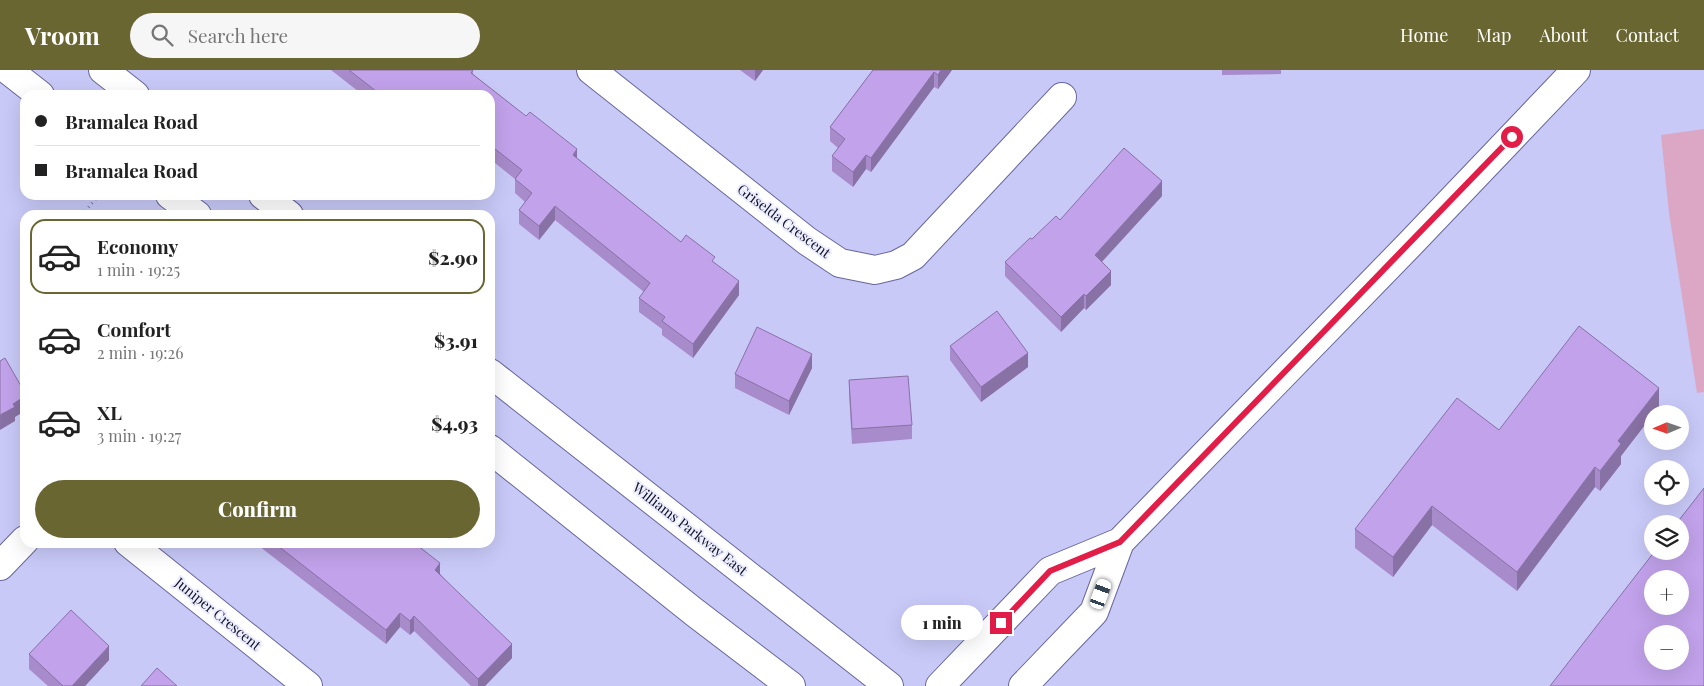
<!DOCTYPE html>
<meta charset="utf-8">
<style>
:root{--surface:#fff;--page:#f6f6f6;--text:#222;--muted:#767676;--line:#e0e0e0;--accent:#6a6632}
body{margin:0;font-family:"Playfair Display",serif;background:var(--page);color:var(--text);height:100vh;display:flex;flex-direction:column;font-size:19px;white-space:nowrap}
*{box-sizing:border-box;margin:0}
p{font-size:16px;color:var(--muted)}
.icon{flex:none;width:28px;height:28px;fill:none;stroke:currentColor;stroke-width:2;stroke-linecap:round;stroke-linejoin:round}
.map{position:relative;flex:1;overflow:hidden}
.side{position:absolute;left:20px;top:140px;width:475px;height:338px;display:flex;flex-direction:column;background:var(--surface);border-radius:15px;box-shadow:0 5px 20px #0002}
.side>*{flex:none}
.top-card{position:absolute;left:20px;top:20px;width:475px;height:110px;border-radius:15px;box-shadow:0 5px 20px #0002;display:grid;align-content:center;height:110px;padding:0 15px;background:var(--surface)}
.needle{width:32px;rotate:268deg}
.buttons{position:absolute;left:1644px;top:335px;display:grid;gap:10px}
.buttons a{display:grid;place-items:center;width:45px;height:45px;border-radius:50%;background:var(--surface);box-shadow:0 5px 20px #0002;font-size:25px}
.end{position:absolute;width:22px;height:22px;margin:-11px;border:6px solid #e11d48;background:#fff;box-shadow:0 0 0 2px #fff}
.from{border-radius:50%}
.bubble{position:absolute;height:35px;border-radius:18px;background:var(--surface);box-shadow:0 5px 20px #0002;font-size:16px;font-weight:800;line-height:35px;text-align:center}
.car{position:absolute;width:15px;height:30px;margin:-15px -8px;border-radius:6px;box-shadow:0 0 4px 1px #0007;background:linear-gradient(#fff 24%,#345 0 40%,#fff 0 76%,#345 0 86%,#fff 0)}
.top-card b{display:flex;align-items:center;gap:18px;height:48px;font-size:19px}
.top-card b+b{border-top:1px solid var(--line)}
.top-card i{width:12px;height:12px;background:var(--text)}
ul{padding:9px 0 0;list-style:none}
li{display:flex;align-items:center;gap:15px;height:75px;margin:0 10px 8px;padding:0 5px;border:2px solid transparent;border-radius:15px}
li div{flex:1}
li b{display:block;font-size:19px}
li em{font-style:normal;font-weight:800}
li.active{border-color:var(--accent)}
li>.icon{width:45px;height:45px;stroke-width:1.5}
.button{display:flex;gap:10px;margin-top:auto;padding:10px 15px}
.button a{flex:1;height:58px;border-radius:30px;background:var(--accent);color:#fff;font-size:20px;font-weight:800;line-height:58px;text-align:center}
header{display:flex;align-items:center;gap:30px;box-sizing:border-box;height:70px;padding:0 25px;background:var(--accent);color:#fff}
header strong{font-size:24px}
nav{display:flex;gap:28px;margin-inline-start:auto;font-size:18px}
.search{width:350px;height:45px;background:var(--page);display:flex;align-items:center;gap:12px;box-sizing:border-box;padding:0 18px;border-radius:28px;color:var(--muted);font-size:19px}
.map>svg:first-child{display:block}
</style>
<header>
<strong>Vroom</strong>
<div class="search"><svg class="icon" aria-label="search" viewBox="0 0 24 24"><circle cx="10" cy="10" r="6"/><path d="M15 15l6 6"/></svg>Search here</div>
<nav><a>Home</a><a>Map</a><a>About</a><a>Contact</a></nav>
</header>
<div class="map">
<svg width="1704" height="616" viewBox="0 0 1704 616">
<rect width="100%" height="100%" fill="#c8c9f7"/>
<path fill="#dca7c5" d="M 1704,59 L 1704,322 L 1697,323 L 1669,143 L 1661,65 Z"/>
<g fill="none" stroke-linecap="round" stroke-linejoin="round">
<defs>
<path id="minor" d="M 591,0 L 807,171 L 840,193 L 875,200 L 896,195 L 913,186 L 1062,27
M 128,472 L 308,616
M 0,496 L 25,470"/>
<path id="secondary" d="M 8,0 L 40,25
M 103,0 L 135,25
M 170,125 L 197,145
M 263,125 L 289,145
M 490,303 L 889,616
M 490,379 L 694,542 L 791,616
M 940,616 L 1050,501 L 1120,472 L 1410,174 L 1576,0
M 1023,616 L 1094,542 L 1120,472"/>
</defs>
<use href="#minor" stroke="#68679b" stroke-width="30"/>
<use href="#secondary" stroke="#68679b" stroke-width="30"/>
<path stroke="#7e7ea2" stroke-width="3" stroke-dasharray="1 4" stroke-linecap="butt" d="M 82,145 L 99,125"/>
<use href="#minor" stroke="#fff" stroke-width="28"/>
<use href="#secondary" stroke="#fff" stroke-width="28"/>
</g>
<path fill="#a78bca" d="M 331,0 L 473,0 L 473,4 L 681,172 L 715,193 L 739,225 L 693,288 L 662,265 L 662,259 L 639,242 L 639,228 L 644,222 L 555,150 L 539,170 L 519,154 L 519,140 L 525,132 L 515,123 L 515,109 L 490,89 L 490,25 L 363,25 Z
M 740,0 L 763,0 L 755,11 Z
M 873,0 L 952,0 L 938,19 L 934,17 L 871,102 L 866,99 L 853,117 L 832,101 L 832,86 L 838,78 L 830,71 L 830,57 Z
M 1222,0 L 1281,0 L 1281,4 L 1222,5 Z
M 1162,126 L 1102,192 L 1111,215 L 1086,240 L 1084,238 L 1061,262 L 1005,206 L 1005,192 L 1032,169 Z
M 950,276 L 1028,297 L 981,332 L 950,290 Z
M 812,298 L 789,345 L 735,318 L 735,304 Z
M 849,310 L 912,355 L 912,369 L 852,374 L 849,324 Z
M 1659,338 L 1654,344 L 1652,344 L 1621,386 L 1621,394 L 1600,421 L 1595,417 L 1517,521 L 1432,455 L 1393,507 L 1355,478 L 1355,459 L 1499,360 Z
M 413,472 L 512,588 L 485,616 L 471,616 L 414,561 L 410,565 L 400,557 L 386,574 L 255,473 Z
M 29,584 L 109,590 L 85,616 L 48,616 L 29,599 Z"/>
<path fill="#8871a4" d="M 755,0 L 763,0 L 755,11 Z
M 941,0 L 952,0 L 938,19 L 938,5 Z
M 934,2 L 934,17 L 871,102 L 871,88 Z
M 577,79 L 577,94 L 573,85 Z
M 866,85 L 866,99 L 853,117 L 853,102 Z
M 1162,111 L 1162,126 L 1095,199 L 1095,185 Z
M 555,136 L 555,150 L 539,170 L 539,156 Z
M 1111,201 L 1111,215 L 1086,240 L 1086,226 Z
M 739,211 L 739,225 L 693,288 L 693,274 Z
M 1084,224 L 1084,238 L 1061,262 L 1061,247 Z
M 1028,283 L 1028,297 L 981,332 L 981,317 Z
M 812,284 L 812,298 L 789,345 L 789,331 Z
M 1659,318 L 1659,338 L 1654,344 L 1652,344 L 1652,346 L 1621,386 L 1621,394 L 1600,421 L 1600,401 L 1618,371 Z
M 25,326 L 25,341 L 15,347 L 15,351 L 0,360 L 0,345 L 13,334 Z
M 1595,397 L 1595,417 L 1517,521 L 1517,502 Z
M 1432,436 L 1432,455 L 1393,507 L 1393,487 Z
M 440,493 L 440,507 L 435,500 Z
M 400,543 L 400,557 L 386,574 L 386,560 Z
M 414,546 L 414,561 L 410,565 L 410,551 Z
M 512,574 L 512,588 L 485,616 L 478,616 L 478,609 Z
M 109,576 L 109,590 L 85,616 L 72,616 Z"/>
<path fill="#c2a2eb" stroke="#8871a4" fill-rule="evenodd" d="M 349,0 L 473,0 L 471,3 L 526,46 L 530,42 L 577,79 L 573,85 L 681,172 L 686,165 L 715,187 L 712,191 L 739,211 L 693,274 L 662,251 L 665,247 L 639,228 L 650,213 L 555,136 L 539,156 L 519,140 L 532,123 L 515,109 L 522,100 L 490,75 L 490,25 L 381,25 Z
M 873,0 L 941,0 L 938,5 L 934,2 L 871,88 L 866,85 L 853,102 L 832,86 L 845,69 L 830,57 Z
M 1124,78 L 1162,111 L 1095,185 L 1111,201 L 1086,226 L 1084,224 L 1061,247 L 1005,192 L 1030,168 L 1032,169 L 1056,146 L 1060,150 Z
M 997,241 L 1028,283 L 981,317 L 950,276 Z
M 1579,256 L 1659,318 L 1618,371 L 1621,374 L 1600,401 L 1595,397 L 1517,502 L 1432,436 L 1393,487 L 1355,459 L 1457,328 L 1499,360 Z
M 757,257 L 812,284 L 789,331 L 735,304 Z
M 5,288 L 25,323 L 25,326 L 13,334 L 15,337 L 0,345 L 0,291 Z
M 908,306 L 912,355 L 852,359 L 849,310 Z
M 1704,418 L 1704,616 L 1550,616 L 1655,481 L 1680,481 L 1680,454 L 1676,454 ZM 1652,509 L 1680,509 L 1680,536 L 1652,536 ZM 1652,564 L 1680,564 L 1680,591 L 1652,591 Z
M 273,472 L 413,472 L 440,493 L 435,500 L 512,574 L 478,609 L 414,546 L 410,551 L 400,543 L 386,560 Z
M 71,540 L 109,576 L 72,616 L 63,616 L 29,584 Z
M 157,598 L 177,616 L 141,616 Z"/>
<g fill="none" stroke-linecap="round" stroke-linejoin="round">
<path stroke="#e11d48" stroke-width="6" d="M 1001,553 L 1050,501 L 1120,472 L 1512,67"/>
</g>
<g text-anchor="middle" stroke-width="4" stroke-linejoin="round" paint-order="stroke">
<g font-size="14" fill="#100f23" stroke="#ecedff">
<text transform="translate(784 151) rotate(37)" y="5">Griselda Crescent</text>
<text transform="translate(690 459) rotate(38)" y="5">Williams Parkway East</text>
<text transform="translate(218 544) rotate(39)" y="5">Juniper Crescent</text>
</g>
</g>
</svg>
<div class="buttons">
<a><svg class="needle" viewBox="-14 -14 28 28"><path d="M0-13l5 13h-10z" fill="#e53935"/><path d="M0 13l5-13h-10z" fill="#767676"/></svg></a>
<a><svg class="icon" aria-label="locate" viewBox="0 0 24 24"><circle cx="12" cy="12" r="6"/><path d="M12 2v4M12 18v4M2 12h4M18 12h4"/></svg></a>
<a><svg class="icon" aria-label="layers" viewBox="0 0 24 24"><path d="M12 4l9 5-9 5-9-5zM3 14l9 5 9-5"/></svg></a>
<a>+</a>
<a>−</a>
</div>
<i class="end from" style="left:1512px;top:67px"></i>
<i class="end" style="left:1001px;top:553px"></i>
<div class="bubble" style="left:901px;top:535px;width:82px">1 min</div>
<i class="car" style="left:1101px;top:524px;rotate:20deg"></i>
<div class="top-card">
<b><i class="from"></i>Bramalea Road</b>
<b><i></i>Bramalea Road</b>
</div>
<section class="side">
<ul>
<li class="active"><svg class="icon" aria-label="car" viewBox="0 0 24 24"><path d="M5 17H2v-5l4-1 3-4h7l3 4 3 1v5h-3M9 17h6M6 11h13"/><circle cx="7" cy="17" r="2"/><circle cx="17" cy="17" r="2"/></svg><div><b>Economy</b><p>1 min · 19:25</p></div><em>$2.90</em></li>
<li><svg class="icon" aria-label="car" viewBox="0 0 24 24"><path d="M5 17H2v-5l4-1 3-4h7l3 4 3 1v5h-3M9 17h6M6 11h13"/><circle cx="7" cy="17" r="2"/><circle cx="17" cy="17" r="2"/></svg><div><b>Comfort</b><p>2 min · 19:26</p></div><em>$3.91</em></li>
<li><svg class="icon" aria-label="car" viewBox="0 0 24 24"><path d="M5 17H2v-5l4-1 3-4h7l3 4 3 1v5h-3M9 17h6M6 11h13"/><circle cx="7" cy="17" r="2"/><circle cx="17" cy="17" r="2"/></svg><div><b>XL</b><p>3 min · 19:27</p></div><em>$4.93</em></li>
</ul>
<div class="button"><a>Confirm</a></div>
</section>
</div>
